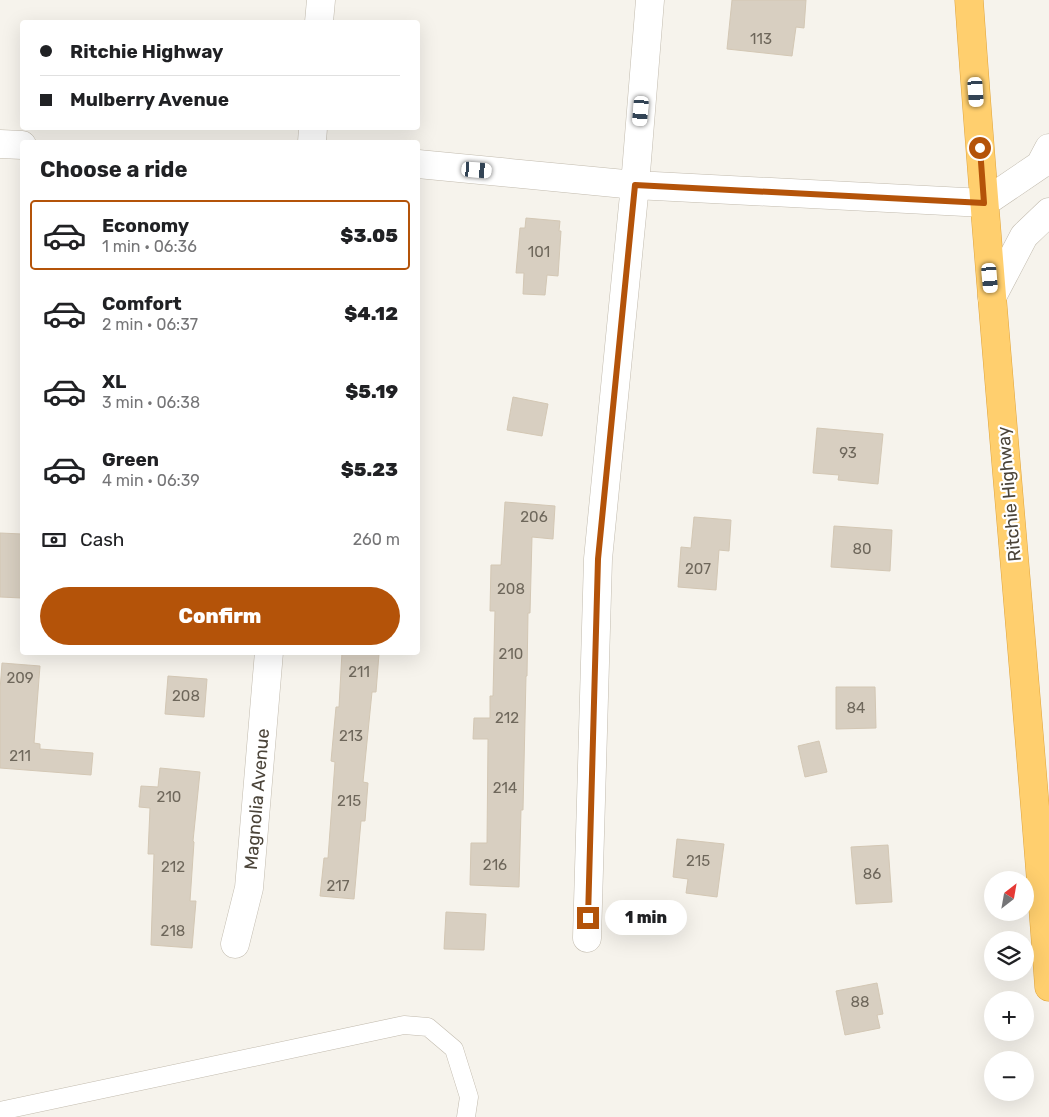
<!DOCTYPE html>
<meta charset="utf-8">
<style>
:root{--surface:#fff;--page:#f2f2f2;--text:#202124;--muted:#757577;--line:#e0e0e0;--accent:#b45309}
body{margin:0;font-family:Rubik,sans-serif;background:var(--page);color:var(--text);height:100vh;display:flex;flex-direction:column;font-size:19px;white-space:nowrap}
*{box-sizing:border-box;margin:0}
p{font-size:16px;color:var(--muted)}
.icon{flex:none;width:28px;height:28px;fill:none;stroke:currentColor;stroke-width:2;stroke-linecap:round;stroke-linejoin:round}
.map{position:relative;flex:1;overflow:hidden}
.drawer{position:absolute;left:20px;top:140px;width:400px;height:515px;display:flex;flex-direction:column;background:var(--surface);border-radius:5px;box-shadow:0 5px 20px #0002}
.drawer>*{flex:none}
.top-card{position:absolute;left:20px;top:20px;width:400px;height:110px;border-radius:5px;box-shadow:0 5px 20px #0002;display:grid;align-content:center;height:110px;padding:0 20px;background:var(--surface)}
.needle{width:32px;rotate:31deg}
.controls{position:absolute;left:984px;top:871px;display:grid;gap:10px}
.controls a{display:grid;place-items:center;width:50px;height:50px;border-radius:50%;background:var(--surface);box-shadow:0 5px 20px #0002;font-size:25px}
.end{position:absolute;width:22px;height:22px;margin:-11px;border:6px solid #b45309;background:#fff;box-shadow:0 0 0 2px #fff}
.from{border-radius:50%}
.bubble{position:absolute;height:35px;border-radius:18px;background:var(--surface);box-shadow:0 5px 20px #0002;font-size:16px;font-weight:800;line-height:35px;text-align:center}
.car{position:absolute;width:15px;height:30px;margin:-15px -8px;border-radius:6px;box-shadow:0 0 4px 1px #0007;background:linear-gradient(#fff 24%,#345 0 40%,#fff 0 76%,#345 0 86%,#fff 0)}
.top-card b{display:flex;align-items:center;gap:18px;height:48px;font-size:19px}
.top-card b+b{border-top:1px solid var(--line)}
.top-card i{width:12px;height:12px;background:var(--text)}
ul{padding:0;list-style:none}
li{display:flex;align-items:center;gap:15px;height:70px;margin:0 10px 8px;padding:0 10px;border:2px solid transparent;border-radius:5px}
li div{flex:1}
li b{display:block;font-size:19px}
li em{font-style:normal;font-weight:800}
li.active{border-color:var(--accent)}
li>.icon{width:45px;height:45px;stroke-width:1.5}
h2{padding:0 20px;font-size:22px;line-height:60px}
.pay{display:flex;align-items:center;gap:12px;height:55px;padding:0 20px;font-size:19px}
.pay p{margin-inline-start:auto}
.button{display:flex;gap:10px;margin-top:auto;padding:10px 20px}
.button a{flex:1;height:58px;border-radius:30px;background:var(--accent);color:#fff;font-size:20px;font-weight:800;line-height:58px;text-align:center}
.map>svg:first-child{display:block}
</style>
<div class="map">
<svg width="1049" height="1117" viewBox="0 0 1049 1117">
<rect width="100%" height="100%" fill="#f6f3ec"/>
<path fill="#d8cfc1" stroke="#d3c7b4" d="M 732,0 L 806,0 L 804,28 L 796,27 L 792,56 L 727,49 Z
M 526,218 L 560,221 L 559,231 L 561,231 L 558,276 L 547,275 L 545,295 L 523,294 L 524,273 L 516,273 L 520,228 L 525,228 Z
M 513,397 L 548,404 L 542,436 L 507,430 Z
M 817,428 L 883,434 L 878,484 L 838,480 L 839,475 L 813,473 Z
M 505,502 L 555,506 L 553,539 L 532,537 L 530,613 L 528,613 L 527,676 L 526,676 L 523,810 L 521,810 L 519,887 L 470,885 L 471,843 L 487,843 L 488,739 L 473,739 L 474,718 L 490,718 L 490,696 L 493,696 L 495,611 L 490,611 L 491,565 L 501,565 Z
M 694,517 L 731,520 L 729,551 L 719,550 L 716,590 L 678,587 L 681,547 L 691,548 Z
M 834,526 L 892,530 L 890,571 L 831,567 Z
M 0,533 L 22,534 L 22,598 L 0,597 Z
M 342,652 L 379,654 L 376,692 L 372,692 L 363,782 L 368,783 L 365,821 L 361,821 L 354,899 L 320,896 L 324,858 L 328,858 L 335,762 L 331,761 L 336,707 L 339,707 Z
M 2,663 L 40,666 L 34,743 L 40,744 L 40,749 L 93,753 L 91,775 L 0,768 L 0,690 Z
M 168,676 L 207,679 L 204,717 L 165,714 Z
M 836,687 L 875,687 L 876,728 L 836,729 Z
M 819,741 L 827,772 L 805,777 L 798,746 Z
M 160,768 L 200,772 L 193,841 L 194,842 L 190,901 L 196,901 L 192,948 L 151,945 L 154,854 L 148,854 L 150,808 L 139,807 L 141,786 L 158,787 Z
M 677,839 L 724,844 L 717,897 L 686,893 L 688,879 L 673,877 Z
M 888,845 L 892,902 L 856,904 L 851,847 Z
M 446,912 L 486,914 L 484,950 L 444,949 Z
M 877,983 L 883,1014 L 877,1015 L 880,1028 L 845,1035 L 836,991 Z"/>
<g fill="none" stroke-linecap="round" stroke-linejoin="round">
<defs>
<path id="lane" d="M 0,1111 L 404,1025 L 428,1027 L 454,1049 L 469,1097 L 466,1117"/>
<path id="street" d="M 319,22 L 321,0
M 312,142 L 313,128
M 0,144 L 22,145
M 418,164 L 635,185 L 984,203 L 1040,165 L 1049,148
M 992,297 L 1024,236 L 1049,212
M 587,938 L 598,559 L 635,185 L 650,0
M 235,944 L 249,888 L 269,652"/>
<path id="highway" d="M 969,0 C 992,329 1025,658 1049,987"/>
</defs>
<use href="#lane" stroke="#c2bbae" stroke-width="19"/>
<use href="#street" stroke="#c2bbae" stroke-width="29"/>
<use href="#highway" stroke="#e0a43c" stroke-width="29"/>
<use href="#lane" stroke="#fff" stroke-width="18"/>
<use href="#street" stroke="#fff" stroke-width="28"/>
<use href="#highway" stroke="#ffcf6e" stroke-width="28"/>
</g>
<g fill="none" stroke-linecap="round" stroke-linejoin="round">
<path stroke="#b45309" stroke-width="6" d="M 588,918 L 598,559 L 635,185 L 984,203 L 980,148"/>
</g>
<g text-anchor="middle" stroke-width="4.5" stroke-linejoin="round" paint-order="stroke">
<g font-size="15" fill="#6e675b">
<text x="761" y="44">113</text>
<text x="539" y="257">101</text>
<text x="848" y="458">93</text>
<text x="534" y="522">206</text>
<text x="862" y="554">80</text>
<text x="698" y="574">207</text>
<text x="511" y="594">208</text>
<text x="511" y="659">210</text>
<text x="359" y="677">211</text>
<text x="20" y="683">209</text>
<text x="186" y="701">208</text>
<text x="856" y="713">84</text>
<text x="507" y="723">212</text>
<text x="351" y="741">213</text>
<text x="20" y="761">211</text>
<text x="505" y="793">214</text>
<text x="169" y="802">210</text>
<text x="349" y="806">215</text>
<text x="698" y="866">215</text>
<text x="495" y="870">216</text>
<text x="173" y="872">212</text>
<text x="872" y="879">86</text>
<text x="338" y="891">217</text>
<text x="173" y="936">218</text>
<text x="860" y="1007">88</text>
</g>
<g font-size="18" fill="#4b4439" stroke="#fff">
<text transform="translate(1009 494) rotate(-95)" y="6">Ritchie Highway</text>
<text transform="translate(257 799) rotate(-85)" y="6">Magnolia Avenue</text>
</g>
</g>
</svg>
<div class="controls">
<a><svg class="needle" viewBox="-14 -14 28 28"><path d="M0-13l5 13h-10z" fill="#e53935"/><path d="M0 13l5-13h-10z" fill="#757577"/></svg></a>
<a><svg class="icon" aria-label="layers" viewBox="0 0 24 24"><path d="M12 4l9 5-9 5-9-5zM3 14l9 5 9-5"/></svg></a>
<a>+</a>
<a>−</a>
</div>
<i class="end from" style="left:980px;top:148px"></i>
<i class="end" style="left:588px;top:918px"></i>
<div class="bubble" style="left:605px;top:900px;width:82px">1 min</div>
<i class="car" style="left:976px;top:92px;rotate:176deg"></i>
<i class="car" style="left:641px;top:111px;rotate:185deg"></i>
<i class="car" style="left:477px;top:170px;rotate:95deg"></i>
<i class="car" style="left:990px;top:278px;rotate:175deg"></i>
<div class="top-card">
<b><i class="from"></i>Ritchie Highway</b>
<b><i></i>Mulberry Avenue</b>
</div>
<section class="drawer">
<h2>Choose a ride</h2>
<ul>
<li class="active"><svg class="icon" aria-label="car" viewBox="0 0 24 24"><path d="M5 17H2v-5l4-1 3-4h7l3 4 3 1v5h-3M9 17h6M6 11h13"/><circle cx="7" cy="17" r="2"/><circle cx="17" cy="17" r="2"/></svg><div><b>Economy</b><p>1 min · 06:36</p></div><em>$3.05</em></li>
<li><svg class="icon" aria-label="car" viewBox="0 0 24 24"><path d="M5 17H2v-5l4-1 3-4h7l3 4 3 1v5h-3M9 17h6M6 11h13"/><circle cx="7" cy="17" r="2"/><circle cx="17" cy="17" r="2"/></svg><div><b>Comfort</b><p>2 min · 06:37</p></div><em>$4.12</em></li>
<li><svg class="icon" aria-label="car" viewBox="0 0 24 24"><path d="M5 17H2v-5l4-1 3-4h7l3 4 3 1v5h-3M9 17h6M6 11h13"/><circle cx="7" cy="17" r="2"/><circle cx="17" cy="17" r="2"/></svg><div><b>XL</b><p>3 min · 06:38</p></div><em>$5.19</em></li>
<li><svg class="icon" aria-label="car" viewBox="0 0 24 24"><path d="M5 17H2v-5l4-1 3-4h7l3 4 3 1v5h-3M9 17h6M6 11h13"/><circle cx="7" cy="17" r="2"/><circle cx="17" cy="17" r="2"/></svg><div><b>Green</b><p>4 min · 06:39</p></div><em>$5.23</em></li>
</ul>
<div class="pay"><svg class="icon" aria-label="cash" viewBox="0 0 24 24"><path d="M3 7h18v10H3z"/><circle cx="12" cy="12" r="2"/></svg>Cash<p>260 m</p></div>
<div class="button"><a>Confirm</a></div>
</section>
</div>
